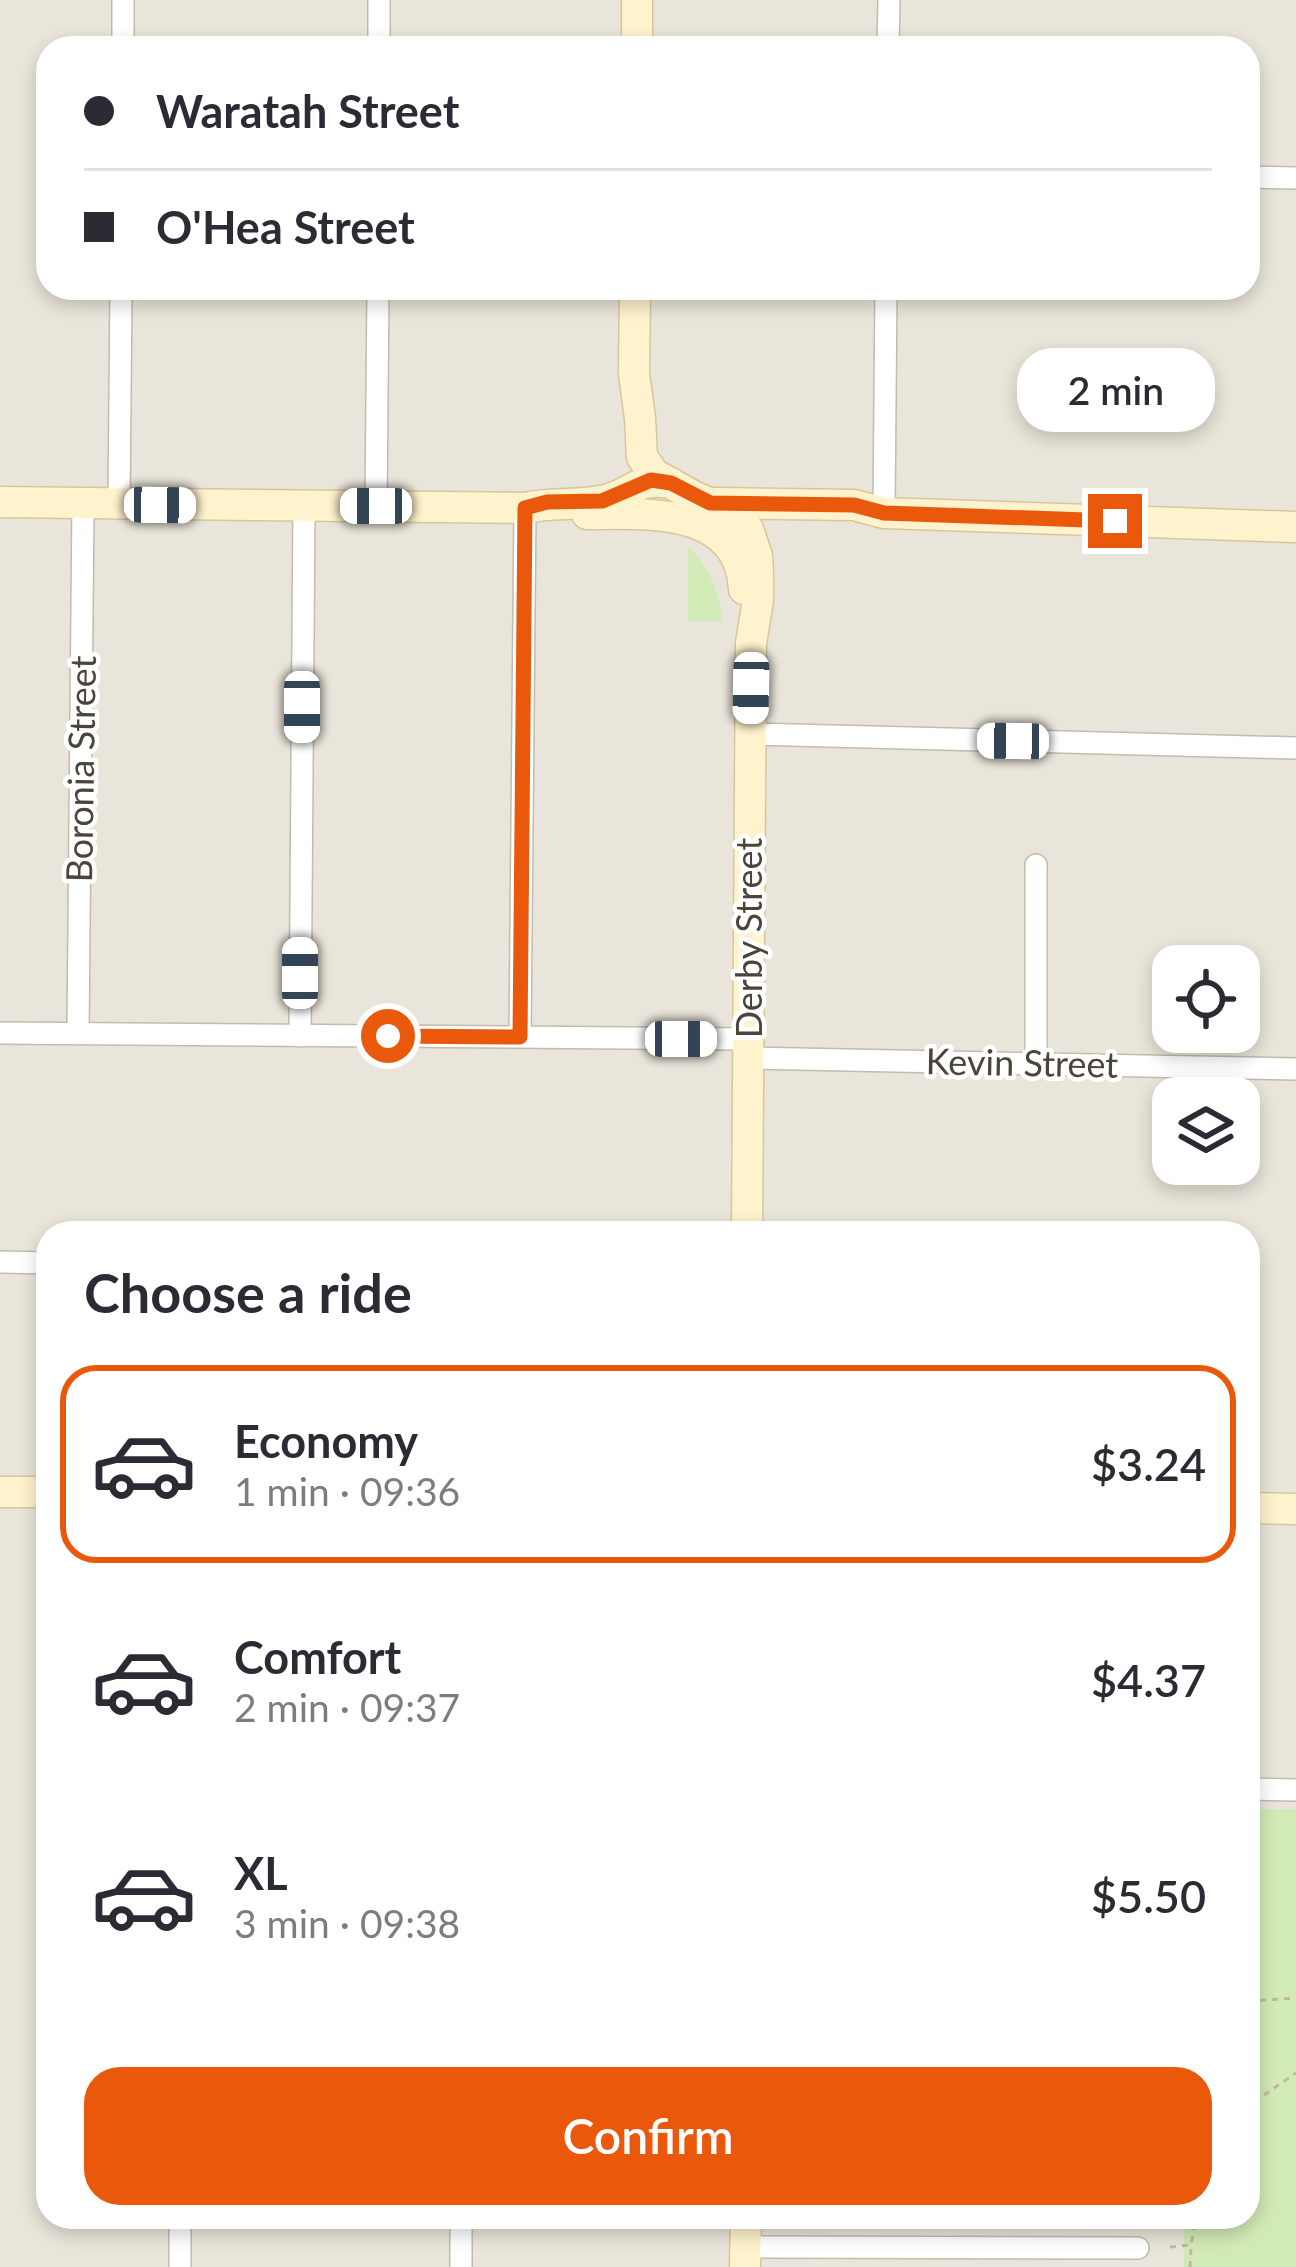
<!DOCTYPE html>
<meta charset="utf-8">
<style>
:root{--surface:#fff;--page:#f2f2f3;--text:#2b2b33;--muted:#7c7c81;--line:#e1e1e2;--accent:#ea580c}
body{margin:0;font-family:Lato,sans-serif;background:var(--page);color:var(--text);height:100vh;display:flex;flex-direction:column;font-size:45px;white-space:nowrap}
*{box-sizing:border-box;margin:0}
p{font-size:39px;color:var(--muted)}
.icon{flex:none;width:66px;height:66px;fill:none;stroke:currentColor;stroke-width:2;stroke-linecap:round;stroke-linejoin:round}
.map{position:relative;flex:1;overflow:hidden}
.details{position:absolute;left:36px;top:1221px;width:1224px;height:1008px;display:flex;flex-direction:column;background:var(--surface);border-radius:36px;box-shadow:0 6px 18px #0003}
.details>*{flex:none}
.guide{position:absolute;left:36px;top:36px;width:1224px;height:264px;border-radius:36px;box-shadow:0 6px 18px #0003;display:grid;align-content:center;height:264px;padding:0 48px;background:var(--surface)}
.buttons{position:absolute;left:1152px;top:945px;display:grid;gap:24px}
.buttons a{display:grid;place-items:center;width:108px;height:108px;border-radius:24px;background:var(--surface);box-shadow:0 6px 18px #0003;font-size:60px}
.end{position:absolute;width:54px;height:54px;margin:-27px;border:15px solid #ea580c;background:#fff;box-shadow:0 0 0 6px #fff}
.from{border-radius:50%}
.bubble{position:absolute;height:84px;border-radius:36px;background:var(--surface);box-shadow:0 6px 18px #0003;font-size:39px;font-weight:600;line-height:84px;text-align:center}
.car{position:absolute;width:36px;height:72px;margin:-36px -18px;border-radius:15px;box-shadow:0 0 9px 3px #0007;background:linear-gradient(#fff 24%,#345 0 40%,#fff 0 76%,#345 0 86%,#fff 0)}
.guide b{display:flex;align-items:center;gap:42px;height:114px;font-size:45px}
.guide b+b{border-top:3px solid var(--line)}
.guide i{width:30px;height:30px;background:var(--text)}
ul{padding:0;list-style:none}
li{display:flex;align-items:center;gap:36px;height:198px;margin:0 24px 18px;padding:0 24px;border:6px solid transparent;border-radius:36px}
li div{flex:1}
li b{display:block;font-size:45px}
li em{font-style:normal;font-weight:600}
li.on{border-color:var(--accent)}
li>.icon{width:108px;height:108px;stroke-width:1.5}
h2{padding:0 48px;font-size:54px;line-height:144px}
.button{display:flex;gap:24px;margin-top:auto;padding:24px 48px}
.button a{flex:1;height:138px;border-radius:36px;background:var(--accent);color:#fff;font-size:48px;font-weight:600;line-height:138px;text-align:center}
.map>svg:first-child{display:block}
</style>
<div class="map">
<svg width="1296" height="2267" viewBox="0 0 1296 2267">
<rect width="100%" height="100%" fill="#f6f3ec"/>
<path fill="#eae5da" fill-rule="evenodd" d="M 0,0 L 1296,0 L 1296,2267 L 0,2267 ZM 48,48 L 1248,48 L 1248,288 L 48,288 ZM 1173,966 L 1239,966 L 1239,1032 L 1173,1032 ZM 1173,1098 L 1239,1098 L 1239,1164 L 1173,1164 ZM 48,1233 L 1248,1233 L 1248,2217 L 48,2217 Z"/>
<path fill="#d2eab5" d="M 688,546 C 709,569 720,590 722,621 L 688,621 Z
M 1296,1809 L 1296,2267 L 1184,2267 L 1184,2217 L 1248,2217 L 1248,1810 Z"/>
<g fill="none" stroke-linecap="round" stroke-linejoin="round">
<defs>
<path id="street" d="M 123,48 L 123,0
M 379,48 L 379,0
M 888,48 L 889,0
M 1248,177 L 1296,178
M 119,504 L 121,288
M 376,506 L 378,288
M 884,513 L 886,288
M 750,734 L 1296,748
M 0,1033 L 748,1039
M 78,1034 L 83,503
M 300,1036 L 304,506
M 520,1037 L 525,508
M 748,1058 L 1296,1069
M 1036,1063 L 1036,865
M 0,1262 L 48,1263
M 1248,1789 L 1296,1790
M 461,2217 L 461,2267
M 745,2247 L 1138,2248
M 180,2267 L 180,2217"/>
<path id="secondary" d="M 637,48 L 637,0
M 635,288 L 634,374 L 640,418 L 642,457 L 654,474 L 695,497 L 731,512 L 748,529 L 757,556 L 758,572 L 758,600 L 751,643 L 747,1233
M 0,502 L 525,508 C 551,502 579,506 605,500 C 634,493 635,477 671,483
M 716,503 L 854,505 L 884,513 L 1296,527
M 587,514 C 647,514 739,506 744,589
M 0,1492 L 48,1492
M 1248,1508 L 1296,1509
M 745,2267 L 746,2217"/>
</defs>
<use href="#street" stroke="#c2bbae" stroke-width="24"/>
<use href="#secondary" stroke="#d6c79b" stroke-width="33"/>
<path stroke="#c4b79f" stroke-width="3" stroke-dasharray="6 6" stroke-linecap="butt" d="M 1248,2001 L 1296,1998
M 1248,2113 L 1264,2095 L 1296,2073
M 1170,2247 L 1191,2245 L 1196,2217
M 1190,2267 L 1191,2245"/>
<use href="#street" stroke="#fff" stroke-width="21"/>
<use href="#secondary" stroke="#fff3cd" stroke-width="30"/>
</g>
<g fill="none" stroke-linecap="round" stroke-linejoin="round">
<path stroke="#ea580c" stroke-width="15" d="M 388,1036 L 520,1037 L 525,508 L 547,502 L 602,501 L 651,480 L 671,483 L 710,503 L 854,505 L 884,513 L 1115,521"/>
</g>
<g text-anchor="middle" stroke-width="9" stroke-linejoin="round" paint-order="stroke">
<g font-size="36" fill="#4b4439" stroke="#fff">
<text transform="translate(81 769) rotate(-89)" y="13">Boronia Street</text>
<text transform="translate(749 938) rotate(-90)" y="13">Derby Street</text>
<text transform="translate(1022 1063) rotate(1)" y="13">Kevin Street</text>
</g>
</g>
</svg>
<div class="buttons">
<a><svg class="icon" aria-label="locate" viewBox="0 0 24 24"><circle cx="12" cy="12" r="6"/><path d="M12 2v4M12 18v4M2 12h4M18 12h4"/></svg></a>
<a><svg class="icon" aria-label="layers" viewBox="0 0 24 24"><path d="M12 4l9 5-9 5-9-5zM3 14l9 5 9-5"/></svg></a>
</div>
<i class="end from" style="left:388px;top:1036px"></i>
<i class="end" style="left:1115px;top:521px"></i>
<div class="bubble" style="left:1017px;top:348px;width:198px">2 min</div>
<i class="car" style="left:160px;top:505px;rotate:91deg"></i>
<i class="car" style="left:376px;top:506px;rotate:270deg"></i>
<i class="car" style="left:751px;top:688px;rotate:181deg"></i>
<i class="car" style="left:302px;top:707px;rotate:180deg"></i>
<i class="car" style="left:1013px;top:741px;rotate:271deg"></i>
<i class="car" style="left:300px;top:973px;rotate:0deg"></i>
<i class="car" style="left:681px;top:1039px;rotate:90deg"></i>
<div class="guide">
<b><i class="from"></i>Waratah Street</b>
<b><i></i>O'Hea Street</b>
</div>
<section class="details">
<h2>Choose a ride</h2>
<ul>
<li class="on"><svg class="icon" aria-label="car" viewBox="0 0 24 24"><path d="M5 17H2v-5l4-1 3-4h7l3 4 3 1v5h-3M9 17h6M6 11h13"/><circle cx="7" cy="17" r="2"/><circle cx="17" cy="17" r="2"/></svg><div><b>Economy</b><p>1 min · 09:36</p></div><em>$3.24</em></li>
<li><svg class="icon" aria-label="car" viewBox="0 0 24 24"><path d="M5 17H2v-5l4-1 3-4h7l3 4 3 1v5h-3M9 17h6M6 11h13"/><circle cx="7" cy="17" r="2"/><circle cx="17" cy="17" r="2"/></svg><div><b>Comfort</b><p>2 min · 09:37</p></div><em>$4.37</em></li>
<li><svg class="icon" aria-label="car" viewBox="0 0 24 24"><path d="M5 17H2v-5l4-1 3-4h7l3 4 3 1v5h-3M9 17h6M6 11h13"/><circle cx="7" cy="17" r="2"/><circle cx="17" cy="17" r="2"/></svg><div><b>XL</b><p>3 min · 09:38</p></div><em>$5.50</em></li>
</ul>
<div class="button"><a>Confirm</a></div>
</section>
</div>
